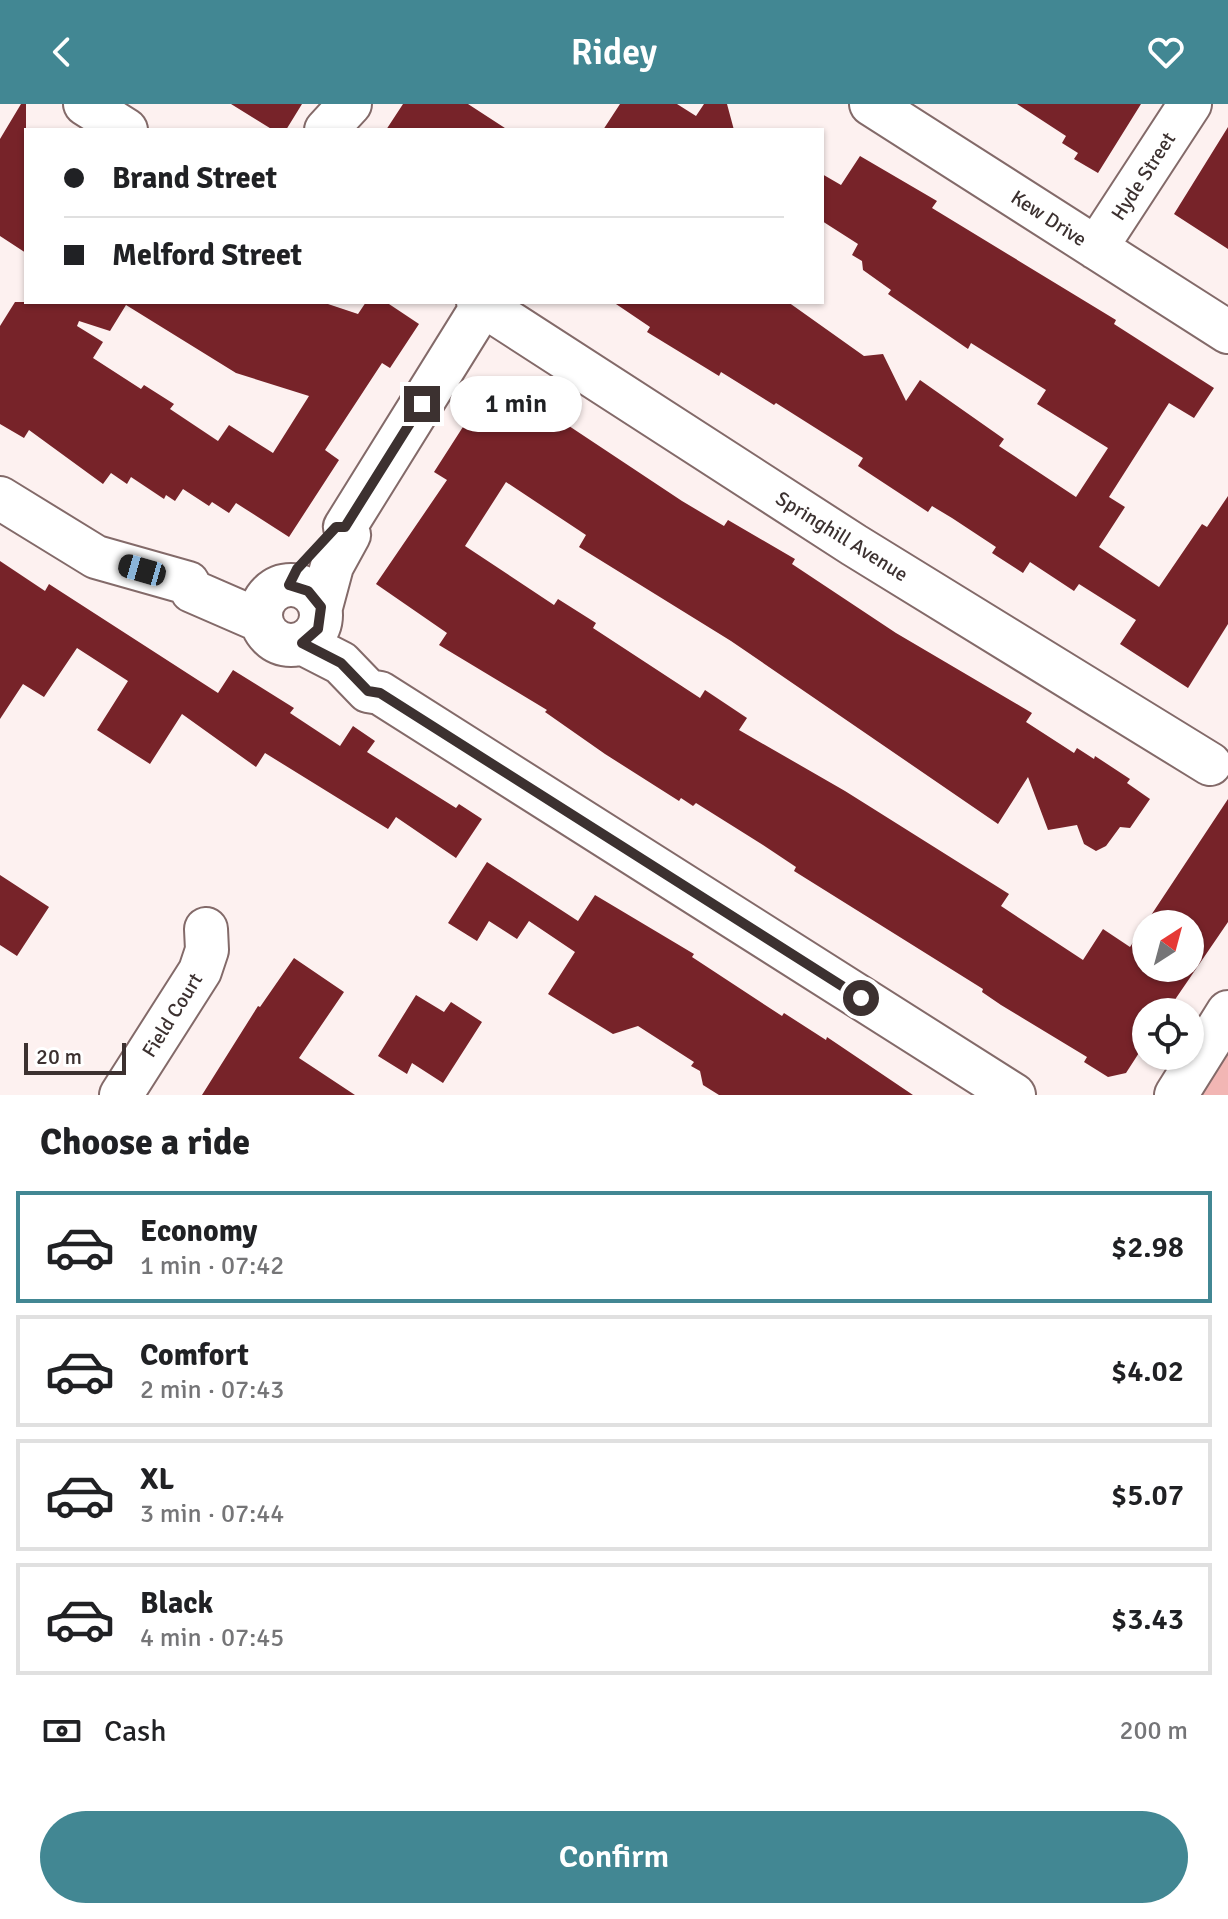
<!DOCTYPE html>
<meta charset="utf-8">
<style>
:root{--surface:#fff;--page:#f2f2f2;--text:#202124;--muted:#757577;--line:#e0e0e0;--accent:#428793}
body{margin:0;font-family:Signika,sans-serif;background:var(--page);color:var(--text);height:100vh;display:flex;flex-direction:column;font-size:30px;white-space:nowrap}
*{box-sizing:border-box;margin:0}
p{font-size:26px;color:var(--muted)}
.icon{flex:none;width:44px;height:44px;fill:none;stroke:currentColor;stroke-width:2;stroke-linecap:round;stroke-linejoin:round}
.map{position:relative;height:991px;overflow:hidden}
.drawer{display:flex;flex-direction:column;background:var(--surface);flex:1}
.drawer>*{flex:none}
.top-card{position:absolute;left:24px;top:24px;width:800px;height:176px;border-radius:0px;box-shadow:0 2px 6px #0004;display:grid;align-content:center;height:176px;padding:0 40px;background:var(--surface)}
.needle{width:52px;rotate:36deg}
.tools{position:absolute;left:1132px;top:806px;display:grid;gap:16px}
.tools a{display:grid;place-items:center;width:72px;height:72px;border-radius:50%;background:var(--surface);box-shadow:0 2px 6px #0004;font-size:40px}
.scale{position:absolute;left:24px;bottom:20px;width:102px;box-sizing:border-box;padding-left:8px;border:4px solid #3c3130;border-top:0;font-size:22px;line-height:28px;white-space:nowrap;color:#3c3130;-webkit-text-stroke:6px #fff;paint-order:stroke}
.end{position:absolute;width:36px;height:36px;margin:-18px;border:10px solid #3c3130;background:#fff;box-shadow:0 0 0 4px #fff}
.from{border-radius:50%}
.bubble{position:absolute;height:56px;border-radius:28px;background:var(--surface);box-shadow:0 2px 6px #0004;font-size:26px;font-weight:600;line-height:56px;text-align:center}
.car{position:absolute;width:24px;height:48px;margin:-24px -12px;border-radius:10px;box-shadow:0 0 6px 2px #0007;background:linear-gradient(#222 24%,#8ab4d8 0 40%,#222 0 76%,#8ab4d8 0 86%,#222 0)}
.top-card b{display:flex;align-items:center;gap:28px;height:76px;font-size:30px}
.top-card b+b{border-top:2px solid var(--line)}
.top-card i{width:20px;height:20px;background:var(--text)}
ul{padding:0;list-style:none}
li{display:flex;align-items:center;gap:24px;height:112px;margin:0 16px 12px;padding:0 24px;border:4px solid var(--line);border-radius:0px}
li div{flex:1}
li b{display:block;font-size:30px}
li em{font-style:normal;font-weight:600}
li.selected{border-color:var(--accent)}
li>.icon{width:72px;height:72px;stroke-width:1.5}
h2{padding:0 40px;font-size:36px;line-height:96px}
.pay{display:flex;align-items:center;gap:20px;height:88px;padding:0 40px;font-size:30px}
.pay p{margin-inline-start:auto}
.cta{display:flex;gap:16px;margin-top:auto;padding:16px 40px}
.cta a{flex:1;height:92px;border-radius:48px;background:var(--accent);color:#fff;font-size:32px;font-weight:600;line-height:92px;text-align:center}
header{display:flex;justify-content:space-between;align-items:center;height:104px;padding:0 40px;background:var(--accent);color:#fff;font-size:36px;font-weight:600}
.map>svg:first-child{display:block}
</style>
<header><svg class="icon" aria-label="back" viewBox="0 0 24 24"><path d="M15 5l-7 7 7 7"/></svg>Ridey<svg class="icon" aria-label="heart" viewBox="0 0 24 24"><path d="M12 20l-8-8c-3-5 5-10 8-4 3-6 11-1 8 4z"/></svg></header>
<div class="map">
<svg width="1228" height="991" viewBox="0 0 1228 991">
<rect width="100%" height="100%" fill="#fdf1f0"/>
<path fill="#f2b6b4" d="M 1228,946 L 1228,991 L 1200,991 Z"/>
<path fill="#772329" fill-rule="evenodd" d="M 21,0 L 26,0 L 26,149 L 0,132 L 0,35 Z
M 231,0 L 302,0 L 286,26 L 273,26 Z
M 403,0 L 468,0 L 508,26 L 386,26 Z
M 620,0 L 677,0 L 696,12 L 704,0 L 727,0 L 734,26 L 603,26 Z
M 1017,0 L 1141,0 L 1098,69 L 1074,55 L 1078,49 L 1062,39 L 1066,32 Z
M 1228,23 L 1228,145 L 1174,110 Z
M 860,52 L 937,97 L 932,104 L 1116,216 L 1114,220 L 1214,284 L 1194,314 L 1169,299 L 1109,393 L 1125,403 L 1099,443 L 1159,483 L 1202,420 L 1207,423 L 1228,392 L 1228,520 L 1188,584 L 1120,540 L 1136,516 L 1079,480 L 1074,487 L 1030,458 L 1023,469 L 992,449 L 996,443 L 952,414 L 932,402 L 928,408 L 858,362 L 863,354 L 776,299 L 774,301 L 721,268 L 719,272 L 647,228 L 650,223 L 613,198 L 788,198 L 864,252 L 883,250 L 906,297 L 920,276 L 1004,335 L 999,342 L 1076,393 L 1108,344 L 1037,300 L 1046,286 L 971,239 L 968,245 L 888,190 L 891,186 L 863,166 L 862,157 L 852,151 L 858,140 L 822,117 L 822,70 L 841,81 Z
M 15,198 L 322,198 L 358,210 L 366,198 L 386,198 L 419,220 L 390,264 L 382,259 L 325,346 L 339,356 L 289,433 L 236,399 L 229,409 L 212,398 L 209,402 L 183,385 L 175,397 L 166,391 L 164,395 L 131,373 L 127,380 L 111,369 L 103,380 L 29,326 L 24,334 L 0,320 L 0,222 ZM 126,201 L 236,269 L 309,292 L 273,349 L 229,321 L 218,337 L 170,305 L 174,300 L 144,281 L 141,285 L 93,254 L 103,238 L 77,222 L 79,217 L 110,227 Z
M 495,273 L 682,397 L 724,422 L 728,416 L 795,455 L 792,460 L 896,529 L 1032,609 L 1026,618 L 1074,649 L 1077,644 L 1094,655 L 1095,652 L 1130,675 L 1127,679 L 1150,695 L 1130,724 L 1120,723 L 1106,742 L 1096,747 L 1084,740 L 1077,721 L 1048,726 L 1028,673 L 998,720 L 731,537 L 579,443 L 586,431 L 506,378 L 465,442 L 554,501 L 558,495 L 596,519 L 593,524 L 700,594 L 705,586 L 747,614 L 739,626 L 845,687 L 1009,790 L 1001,802 L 1083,856 L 1103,825 L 1130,843 L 1228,695 L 1228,818 L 1172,900 L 1168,897 L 1161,908 L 1146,908 L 1146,938 L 1126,969 L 1108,973 L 1084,958 L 1087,953 L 1001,901 L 982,888 L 983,885 L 794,767 L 796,763 L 763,741 L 696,699 L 693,702 L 681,694 L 679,697 L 605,650 L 545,608 L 547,606 L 439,541 L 447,529 L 376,480 L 447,376 L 434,368 ZM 1146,820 L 1190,820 L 1190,864 L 1146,864 Z
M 0,457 L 45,487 L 49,480 L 218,589 L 233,566 L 294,604 L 290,609 L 340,642 L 353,622 L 375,637 L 367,648 L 456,704 L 459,700 L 482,715 L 456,754 L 396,713 L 388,725 L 265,649 L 256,663 L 182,610 L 150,660 L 97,626 L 128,577 L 77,544 L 44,593 L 23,580 L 0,615 Z
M 487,758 L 578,817 L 595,791 L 694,850 L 692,853 L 782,912 L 784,909 L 826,936 L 827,933 L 913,991 L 719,991 L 703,981 L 700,967 L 691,962 L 694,958 L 638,922 L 613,930 L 548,890 L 575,848 L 529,817 L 517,835 L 489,817 L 477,837 L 448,819 Z
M 0,771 L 49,803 L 17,852 L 0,841 Z
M 294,854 L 344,888 L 299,954 L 355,991 L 202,991 L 258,902 L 260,903 Z
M 416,891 L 444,908 L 451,898 L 482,918 L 443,979 L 412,959 L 407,970 L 378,952 Z"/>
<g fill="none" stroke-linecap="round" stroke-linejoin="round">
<defs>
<path id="minor" d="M 85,0 L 126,26
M 871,0 L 1228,228
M 326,26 L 350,0
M 1096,144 L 1190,0
M 478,198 L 854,441 L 1210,660
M 0,394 L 96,453 L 188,479 L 192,487 L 261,517
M261 511a30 30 0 1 1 60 0a30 30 0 1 1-60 0Z
M 321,503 L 332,462 L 349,431 L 345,423 L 483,201
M 302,539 L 341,559 L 368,587 L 380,589 L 1014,991
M 121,991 L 200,867 L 207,846 L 206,825
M 1176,991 L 1228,908"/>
</defs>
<use href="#minor" stroke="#836a69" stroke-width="46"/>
<use href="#minor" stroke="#fff" stroke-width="42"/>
</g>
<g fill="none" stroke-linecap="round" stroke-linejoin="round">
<path stroke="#3c3130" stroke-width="10" d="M 422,300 L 345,423 L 336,423 L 297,465 L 289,481 L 308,487 L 321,503 L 318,525 L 302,539 L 341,559 L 368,587 L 380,589 L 861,894"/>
</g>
<g text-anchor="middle" stroke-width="8" stroke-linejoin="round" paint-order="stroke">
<g font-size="20" fill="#3c3130" stroke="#fff">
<text transform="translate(1143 72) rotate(-57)" y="7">Hyde Street</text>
<text transform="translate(1049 114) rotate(33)" y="7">Kew Drive</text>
<text transform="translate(842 432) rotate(32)" y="7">Springhill Avenue</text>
<text transform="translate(172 911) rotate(-58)" y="7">Field Court</text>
</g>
</g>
</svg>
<div class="tools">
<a><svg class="needle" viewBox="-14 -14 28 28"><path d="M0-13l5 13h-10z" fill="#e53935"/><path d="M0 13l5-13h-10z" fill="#757577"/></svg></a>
<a><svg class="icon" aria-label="locate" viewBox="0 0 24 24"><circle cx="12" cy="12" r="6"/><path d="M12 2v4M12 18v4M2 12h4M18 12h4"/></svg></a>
</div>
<div class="scale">20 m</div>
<i class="end from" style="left:861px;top:894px"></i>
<i class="end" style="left:422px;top:300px"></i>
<div class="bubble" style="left:450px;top:272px;width:132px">1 min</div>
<i class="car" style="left:142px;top:466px;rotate:286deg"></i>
<div class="top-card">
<b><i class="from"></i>Brand Street</b>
<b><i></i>Melford Street</b>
</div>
</div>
<section class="drawer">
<h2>Choose a ride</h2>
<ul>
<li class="selected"><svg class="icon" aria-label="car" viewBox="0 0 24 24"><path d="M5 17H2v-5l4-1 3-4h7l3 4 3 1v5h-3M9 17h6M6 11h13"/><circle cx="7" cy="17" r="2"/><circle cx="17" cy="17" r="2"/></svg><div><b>Economy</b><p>1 min · 07:42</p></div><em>$2.98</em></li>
<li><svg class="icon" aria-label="car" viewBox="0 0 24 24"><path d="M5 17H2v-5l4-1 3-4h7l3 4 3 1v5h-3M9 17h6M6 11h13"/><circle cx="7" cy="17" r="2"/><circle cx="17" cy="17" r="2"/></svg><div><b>Comfort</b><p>2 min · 07:43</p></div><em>$4.02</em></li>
<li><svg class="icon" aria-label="car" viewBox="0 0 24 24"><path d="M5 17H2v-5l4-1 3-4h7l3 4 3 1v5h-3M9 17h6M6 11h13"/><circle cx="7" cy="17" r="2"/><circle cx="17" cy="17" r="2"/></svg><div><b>XL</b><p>3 min · 07:44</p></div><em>$5.07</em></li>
<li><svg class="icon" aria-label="car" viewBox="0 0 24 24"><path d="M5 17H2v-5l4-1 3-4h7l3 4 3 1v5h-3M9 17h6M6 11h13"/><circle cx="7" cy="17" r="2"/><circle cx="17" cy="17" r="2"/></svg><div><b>Black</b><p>4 min · 07:45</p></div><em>$3.43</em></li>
</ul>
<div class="pay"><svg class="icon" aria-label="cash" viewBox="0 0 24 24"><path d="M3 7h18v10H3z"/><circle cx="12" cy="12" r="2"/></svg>Cash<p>200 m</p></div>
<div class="cta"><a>Confirm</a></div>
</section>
